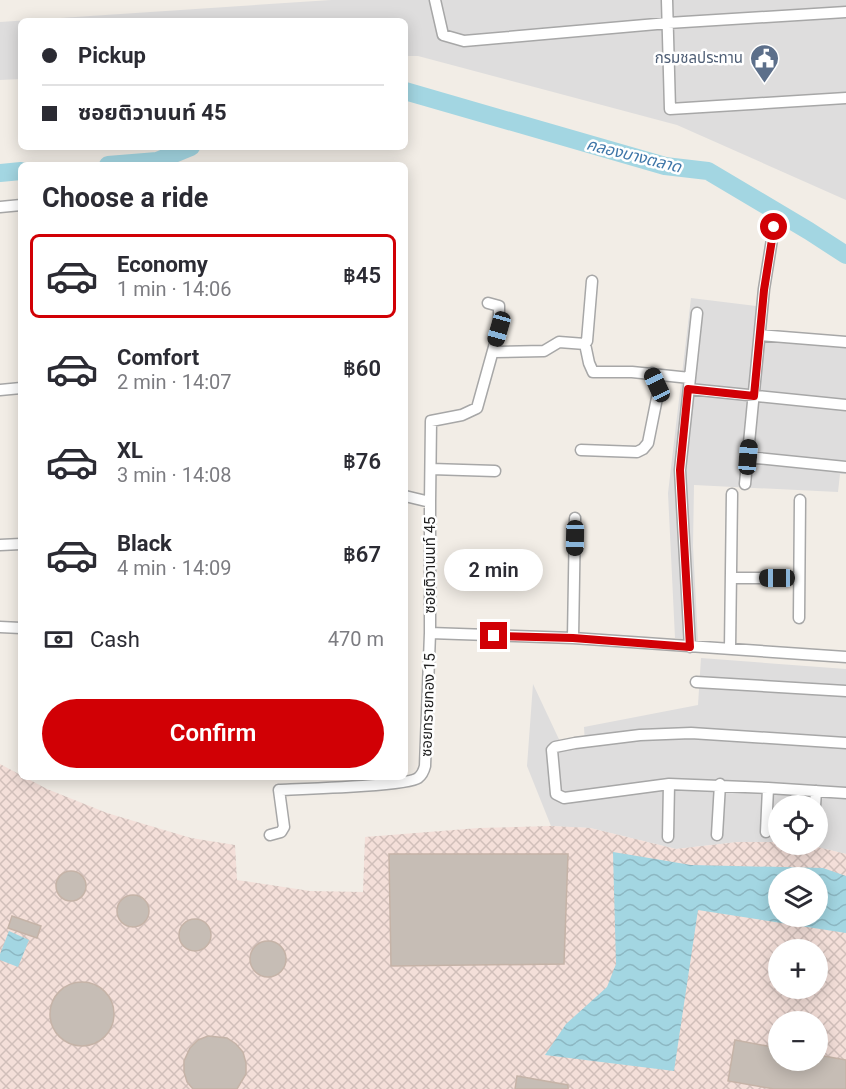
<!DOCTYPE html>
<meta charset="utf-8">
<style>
:root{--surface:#fff;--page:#f2f2f3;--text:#2b2b33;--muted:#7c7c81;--line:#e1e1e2;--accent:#d10005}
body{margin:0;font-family:Roboto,"Noto Sans Thai",sans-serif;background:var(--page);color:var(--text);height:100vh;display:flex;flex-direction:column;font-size:22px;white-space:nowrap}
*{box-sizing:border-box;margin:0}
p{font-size:20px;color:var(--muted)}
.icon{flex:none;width:33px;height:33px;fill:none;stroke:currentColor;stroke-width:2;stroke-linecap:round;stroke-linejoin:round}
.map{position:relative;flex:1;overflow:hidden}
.details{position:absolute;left:18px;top:162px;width:390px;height:618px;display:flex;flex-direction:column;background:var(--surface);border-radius:9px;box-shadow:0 3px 15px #0003}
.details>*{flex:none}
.guide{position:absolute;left:18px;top:18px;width:390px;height:132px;border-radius:9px;box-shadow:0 3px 15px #0003;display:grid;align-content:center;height:132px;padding:0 24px;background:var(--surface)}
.controls{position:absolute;left:768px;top:795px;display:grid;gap:12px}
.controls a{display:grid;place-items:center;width:60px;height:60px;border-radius:50%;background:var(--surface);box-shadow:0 3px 15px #0003;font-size:30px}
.end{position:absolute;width:27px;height:27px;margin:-14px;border:8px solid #d10005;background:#fff;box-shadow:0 0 0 3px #fff}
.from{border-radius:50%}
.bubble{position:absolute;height:42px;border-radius:21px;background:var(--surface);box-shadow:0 3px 15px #0003;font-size:20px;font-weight:600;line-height:42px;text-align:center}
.car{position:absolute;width:18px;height:36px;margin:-18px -9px;border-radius:8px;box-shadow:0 0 4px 2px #0007;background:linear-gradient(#222 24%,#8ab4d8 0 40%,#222 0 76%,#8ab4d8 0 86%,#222 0)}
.guide b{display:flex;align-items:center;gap:21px;height:57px;font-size:22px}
.guide b+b{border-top:2px solid var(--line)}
.guide i{width:15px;height:15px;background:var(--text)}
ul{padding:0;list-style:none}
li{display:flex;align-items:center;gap:18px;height:84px;margin:0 12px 9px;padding:0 12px;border:3px solid transparent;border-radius:9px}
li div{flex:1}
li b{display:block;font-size:22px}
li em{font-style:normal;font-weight:600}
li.on{border-color:var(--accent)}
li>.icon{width:54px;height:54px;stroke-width:1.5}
h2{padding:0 24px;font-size:27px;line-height:72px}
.pay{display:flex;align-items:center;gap:15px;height:66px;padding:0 24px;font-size:22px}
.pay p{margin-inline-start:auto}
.cta{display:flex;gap:12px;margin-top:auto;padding:12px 24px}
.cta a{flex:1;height:69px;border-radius:36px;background:var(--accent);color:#fff;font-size:24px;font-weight:600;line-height:69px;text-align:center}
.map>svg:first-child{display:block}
</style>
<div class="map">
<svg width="846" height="1089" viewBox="0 0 846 1089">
<defs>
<pattern id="military-cross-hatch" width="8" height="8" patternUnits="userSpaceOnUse" patternTransform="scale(1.5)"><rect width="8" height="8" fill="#f4dfd9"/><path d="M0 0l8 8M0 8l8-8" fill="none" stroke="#d1bfba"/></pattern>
<pattern id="water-waves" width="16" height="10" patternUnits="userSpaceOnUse" patternTransform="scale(1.5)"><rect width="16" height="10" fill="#a3d6e2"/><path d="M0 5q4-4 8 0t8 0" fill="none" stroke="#8cb7c2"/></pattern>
</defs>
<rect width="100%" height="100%" fill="#f2ede6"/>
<path fill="#dedddd" d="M 331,0 L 846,0 L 846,200 L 677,125 L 418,56 L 405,56 L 405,21 L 21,21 L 21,79 L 0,80 L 0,22 Z
M 691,298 L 756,306 L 755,335 L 846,342 L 846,474 L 840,474 L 838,492 L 694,485 L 693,546 L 698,642 L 675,638 L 668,493 Z
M 701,658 L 846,669 L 846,854 L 809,845 L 818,844 L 818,806 L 778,806 L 778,842 L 738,842 L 676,849 L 590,828 L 551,826 L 527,766 L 533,684 L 564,750 L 585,744 L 584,727 L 698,705 Z"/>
<path fill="url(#military-cross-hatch)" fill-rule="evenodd" d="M 0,764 L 47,789 L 107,813 L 191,838 L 235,845 L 237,880 L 310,891 L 363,892 L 365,837 L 479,828 L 551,826 L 590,828 L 676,849 L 738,842 L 778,842 L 778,844 L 809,845 L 846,854 L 846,1089 L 0,1089 ZM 778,878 L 818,878 L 818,916 L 778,916 ZM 778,950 L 818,950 L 818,988 L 778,988 ZM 778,1022 L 818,1022 L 818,1060 L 778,1060 Z"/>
<path fill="url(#water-waves)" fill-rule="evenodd" d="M 613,852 L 691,865 L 823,868 L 846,876 L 846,933 L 698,910 L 674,1071 L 545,1055 L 566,1024 L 607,987 L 616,964 ZM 778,878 L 818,878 L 818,916 L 778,916 Z
M 9,931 L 29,940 L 18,967 L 0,960 L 0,954 Z"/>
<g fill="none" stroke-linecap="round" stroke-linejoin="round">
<path stroke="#a3d6e2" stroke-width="18" d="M 405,91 L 665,166 L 708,171 L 809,231 L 846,255
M 108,165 L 157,161 L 191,147
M 0,173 L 21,171"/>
</g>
<path fill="#c6bdb5" stroke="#c5b3a7" stroke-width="1.5" d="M 389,854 L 568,854 L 564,964 L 391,966 Z
M56 886a15 15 0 1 1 30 0a15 15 0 1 1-30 0Z
M117 911a16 16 0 1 1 32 0a16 16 0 1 1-32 0Z
M 12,916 L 41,926 L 37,938 L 8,928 Z
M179 935a16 16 0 1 1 32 0a16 16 0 1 1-32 0Z
M250 959a18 18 0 1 1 36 0a18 18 0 1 1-36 0Z
M50 1014a32 32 0 1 1 64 0a32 32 0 1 1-64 0Z
M 208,1036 L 227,1038 L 236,1044 L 243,1052 L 246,1063 L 246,1074 L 237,1089 L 193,1089 L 187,1082 L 184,1072 L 184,1061 L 190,1048 L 198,1040 Z
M 735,1040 L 778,1048 L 778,1060 L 818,1060 L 818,1055 L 846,1060 L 846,1089 L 774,1089 L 728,1081 Z
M 517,1076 L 568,1085 L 568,1089 L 515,1089 Z"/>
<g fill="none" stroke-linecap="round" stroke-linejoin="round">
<defs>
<path id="street" d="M 435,0 L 443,35 L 464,41 L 668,23 L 846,12
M 667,0 L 670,109 L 846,98
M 0,207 L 21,205
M 592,281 L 587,341 L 585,344 L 589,363 L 593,372 L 632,372 L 690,378
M 760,335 L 846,342
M 494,352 L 544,351 L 559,342 L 585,344
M 689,389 L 846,405
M 0,390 L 21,388
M 581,450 L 637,452 L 643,449 L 648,443 L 658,393 L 657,385 L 652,373
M 748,457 L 846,467
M 431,469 L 495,471
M 745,484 L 764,289 L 774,227
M 405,496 L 430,502 L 430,633 L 573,638 L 846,657
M 430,502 L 431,421 L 462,415 L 477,408 L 499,329 L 499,306 L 488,303
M 0,545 L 21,544
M 731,578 L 799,578
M 799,618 L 800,500
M 0,627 L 21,628
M 573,638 L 575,518
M 690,647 L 680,470 L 697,313
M 730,649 L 732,494
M 696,682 L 846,691
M 768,788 L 669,784 L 564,798 L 556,794 L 552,750 L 555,747 L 575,743 L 640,735 L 691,733 L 846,743
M 815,806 L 816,791
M 766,832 L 768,788 L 846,793
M 270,835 L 281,832 L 284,827 L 279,790 C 301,789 407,786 418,778 C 422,775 424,770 425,766 L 430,633
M 717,835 L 720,784
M 668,837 L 669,784"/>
</defs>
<use href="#street" stroke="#a7a7a7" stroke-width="13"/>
<use href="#street" stroke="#fff" stroke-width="10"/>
</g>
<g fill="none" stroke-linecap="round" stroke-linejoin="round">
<path stroke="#d10005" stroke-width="8" d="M 494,636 L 573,638 L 690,647 L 680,470 L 688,389 L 754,396 L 764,290 L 774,227"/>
</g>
<defs>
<symbol id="civic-pin" viewBox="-11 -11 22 30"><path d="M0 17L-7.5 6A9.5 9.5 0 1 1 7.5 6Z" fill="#5c6f8a" stroke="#fff"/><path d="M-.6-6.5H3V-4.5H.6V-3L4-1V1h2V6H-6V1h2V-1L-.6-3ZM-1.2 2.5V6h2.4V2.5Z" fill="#fff"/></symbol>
</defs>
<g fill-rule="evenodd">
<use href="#civic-pin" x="748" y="42" width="33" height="45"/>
</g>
<g text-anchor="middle" stroke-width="5" stroke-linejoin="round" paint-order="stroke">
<g font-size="15" fill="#4e5e75" stroke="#fff" text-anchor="end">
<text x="743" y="63">กรมชลประทาน</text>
</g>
<g font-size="15" fill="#202020" stroke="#fff">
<text transform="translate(430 565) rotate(-90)" y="5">ซอยติวานนท์ 45</text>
<text transform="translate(428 705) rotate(-88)" y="5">ซอยทรายทอง 15</text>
</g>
<g font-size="16" font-style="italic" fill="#3e76a8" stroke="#fff">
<text transform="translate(634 155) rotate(14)" y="6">คลองบางตลาด</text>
</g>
</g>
</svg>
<div class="controls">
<a><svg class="icon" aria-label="locate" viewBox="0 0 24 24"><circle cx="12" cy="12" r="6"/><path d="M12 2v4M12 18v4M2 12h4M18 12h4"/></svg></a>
<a><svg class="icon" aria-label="layers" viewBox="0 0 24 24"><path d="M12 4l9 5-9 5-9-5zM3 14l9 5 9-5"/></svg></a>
<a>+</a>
<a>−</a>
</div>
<i class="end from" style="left:774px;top:227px"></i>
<i class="end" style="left:494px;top:636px"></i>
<div class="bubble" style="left:444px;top:549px;width:99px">2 min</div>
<i class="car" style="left:499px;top:329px;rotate:196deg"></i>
<i class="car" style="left:657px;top:385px;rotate:335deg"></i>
<i class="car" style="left:748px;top:457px;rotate:5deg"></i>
<i class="car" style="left:575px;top:538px;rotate:181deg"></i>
<i class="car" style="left:777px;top:578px;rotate:270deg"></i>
<div class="guide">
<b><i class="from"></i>Pickup</b>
<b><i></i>ซอยติวานนท์ 45</b>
</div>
<section class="details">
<h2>Choose a ride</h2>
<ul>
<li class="on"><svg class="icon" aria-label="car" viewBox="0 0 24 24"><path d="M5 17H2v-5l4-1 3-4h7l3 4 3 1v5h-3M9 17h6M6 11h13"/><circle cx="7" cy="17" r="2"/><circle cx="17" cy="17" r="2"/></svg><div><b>Economy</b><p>1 min · 14:06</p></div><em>฿45</em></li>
<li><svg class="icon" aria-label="car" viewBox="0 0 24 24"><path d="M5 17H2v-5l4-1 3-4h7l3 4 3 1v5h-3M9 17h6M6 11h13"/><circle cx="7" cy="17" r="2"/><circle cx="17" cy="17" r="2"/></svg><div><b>Comfort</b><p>2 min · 14:07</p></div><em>฿60</em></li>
<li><svg class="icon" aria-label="car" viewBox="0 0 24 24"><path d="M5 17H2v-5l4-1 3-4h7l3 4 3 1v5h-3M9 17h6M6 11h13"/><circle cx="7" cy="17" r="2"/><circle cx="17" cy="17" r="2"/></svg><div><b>XL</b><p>3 min · 14:08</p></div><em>฿76</em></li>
<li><svg class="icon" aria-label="car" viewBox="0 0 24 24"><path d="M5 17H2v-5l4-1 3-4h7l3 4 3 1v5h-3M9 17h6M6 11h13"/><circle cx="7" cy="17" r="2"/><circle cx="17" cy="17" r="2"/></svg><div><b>Black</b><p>4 min · 14:09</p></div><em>฿67</em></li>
</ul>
<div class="pay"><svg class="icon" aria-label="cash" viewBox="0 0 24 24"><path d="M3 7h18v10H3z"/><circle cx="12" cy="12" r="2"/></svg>Cash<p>470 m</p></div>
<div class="cta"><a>Confirm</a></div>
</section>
</div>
